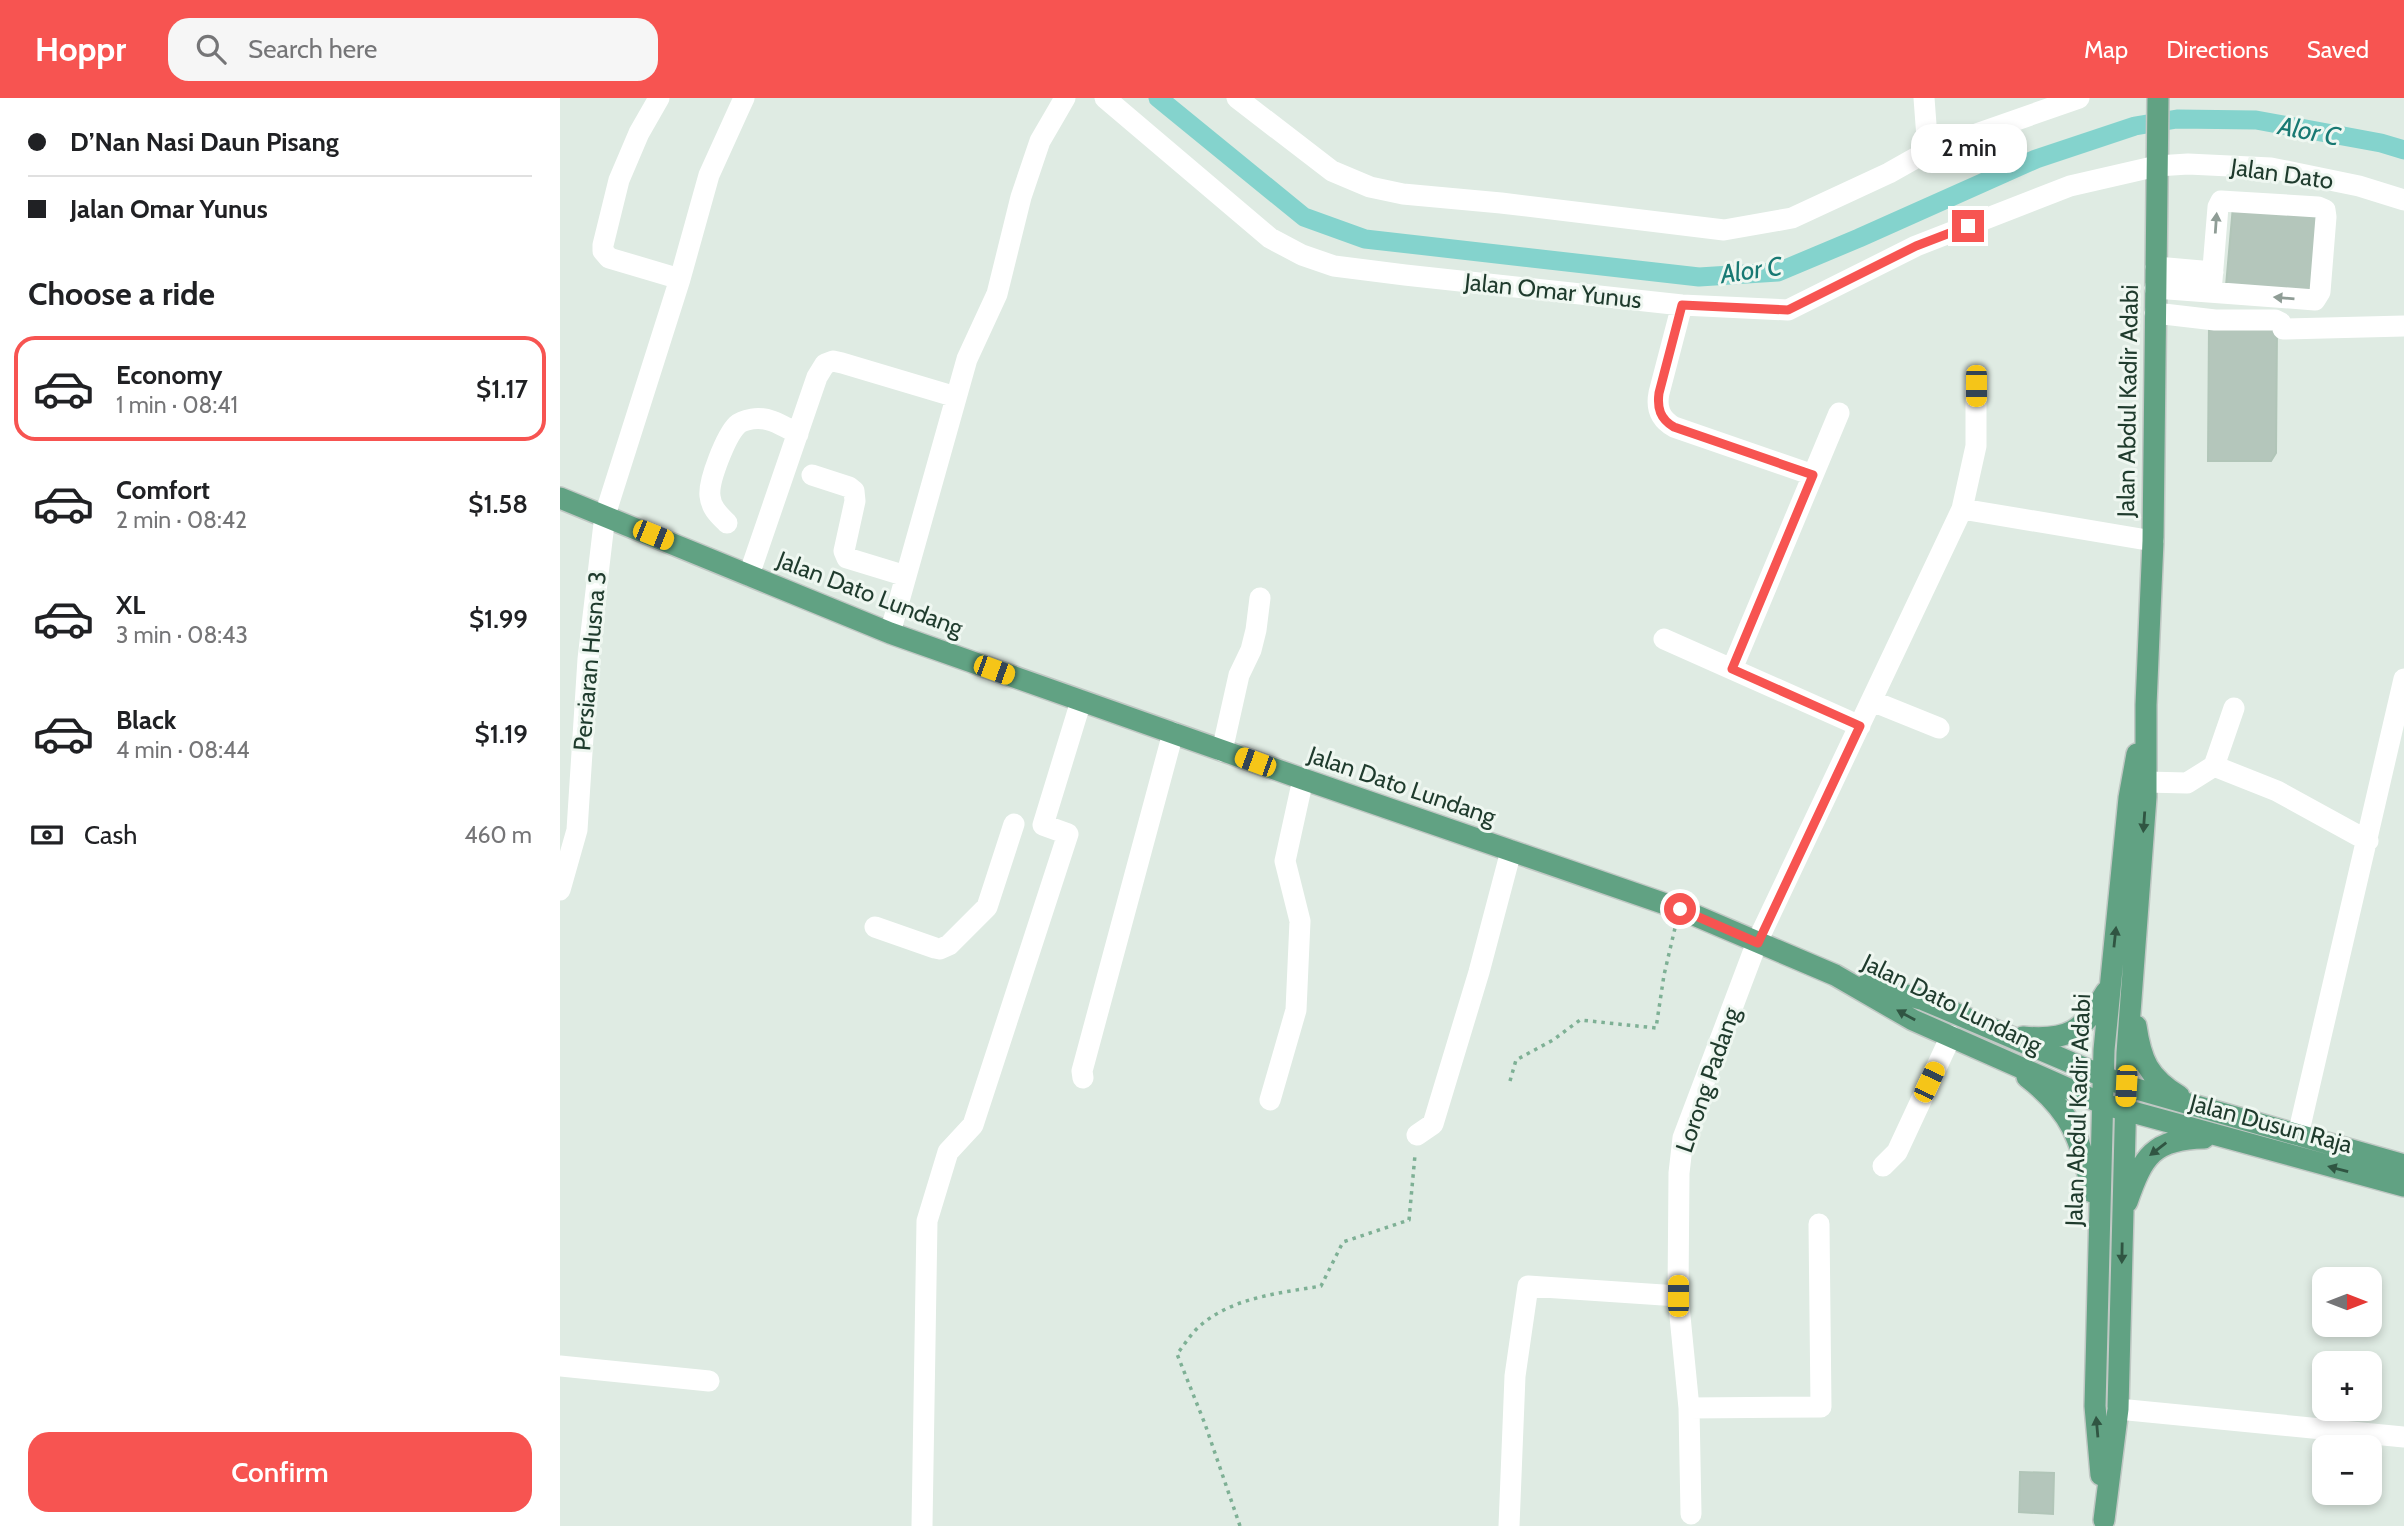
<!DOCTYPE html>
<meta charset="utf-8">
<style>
:root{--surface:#fff;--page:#f6f6f6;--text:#202124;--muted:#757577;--line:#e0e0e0;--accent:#f75451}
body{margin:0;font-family:Cabin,sans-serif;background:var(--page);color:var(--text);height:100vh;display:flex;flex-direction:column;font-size:26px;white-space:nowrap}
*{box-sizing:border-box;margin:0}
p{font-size:23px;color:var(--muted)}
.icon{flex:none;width:38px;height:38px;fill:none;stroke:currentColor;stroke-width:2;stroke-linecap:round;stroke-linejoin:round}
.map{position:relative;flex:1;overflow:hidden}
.drawer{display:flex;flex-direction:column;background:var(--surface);width:560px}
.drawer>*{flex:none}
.top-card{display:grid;align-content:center;height:154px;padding:0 28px;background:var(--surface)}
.needle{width:46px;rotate:90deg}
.fabs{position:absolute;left:1752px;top:1169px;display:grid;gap:14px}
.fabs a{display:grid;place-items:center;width:70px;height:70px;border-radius:14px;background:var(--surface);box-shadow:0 4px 10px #0003;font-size:35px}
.end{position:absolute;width:32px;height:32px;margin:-16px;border:9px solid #f75451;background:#fff;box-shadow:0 0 0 4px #fff}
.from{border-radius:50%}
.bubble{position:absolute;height:49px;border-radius:21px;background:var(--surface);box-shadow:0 4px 10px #0003;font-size:23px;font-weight:600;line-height:49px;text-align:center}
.car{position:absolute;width:21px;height:42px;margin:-21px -10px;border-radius:9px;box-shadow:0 0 5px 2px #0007;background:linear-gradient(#f5c518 24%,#345 0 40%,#f5c518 0 76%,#345 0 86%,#f5c518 0)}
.top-card b{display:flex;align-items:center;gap:24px;height:66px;font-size:26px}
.top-card b+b{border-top:2px solid var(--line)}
.top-card i{width:18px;height:18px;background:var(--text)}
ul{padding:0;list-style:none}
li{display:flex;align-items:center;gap:21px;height:105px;margin:0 14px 10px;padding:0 14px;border:4px solid transparent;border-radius:21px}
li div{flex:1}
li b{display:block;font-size:26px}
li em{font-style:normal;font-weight:600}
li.active{border-color:var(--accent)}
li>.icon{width:63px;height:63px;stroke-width:1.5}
h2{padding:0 28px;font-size:32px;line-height:84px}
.pay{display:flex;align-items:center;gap:18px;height:77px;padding:0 28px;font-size:26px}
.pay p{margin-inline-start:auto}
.cta{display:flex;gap:14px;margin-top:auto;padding:14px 28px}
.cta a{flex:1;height:80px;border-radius:21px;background:var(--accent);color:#fff;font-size:28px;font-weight:600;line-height:80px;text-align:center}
header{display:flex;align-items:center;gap:42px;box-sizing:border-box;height:98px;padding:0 35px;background:var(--accent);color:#fff}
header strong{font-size:33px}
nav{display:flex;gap:38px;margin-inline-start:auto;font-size:24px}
.search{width:490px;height:63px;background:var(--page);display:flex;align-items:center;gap:18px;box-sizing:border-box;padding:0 24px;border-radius:21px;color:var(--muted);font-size:26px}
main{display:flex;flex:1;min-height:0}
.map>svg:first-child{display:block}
</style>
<header>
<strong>Hoppr</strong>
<div class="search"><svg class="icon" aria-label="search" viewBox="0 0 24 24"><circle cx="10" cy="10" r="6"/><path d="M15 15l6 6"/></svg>Search here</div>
<nav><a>Map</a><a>Directions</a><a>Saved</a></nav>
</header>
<main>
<section class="drawer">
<div class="top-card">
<b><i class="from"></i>D’Nan Nasi Daun Pisang</b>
<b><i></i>Jalan Omar Yunus</b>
</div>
<h2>Choose a ride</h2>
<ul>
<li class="active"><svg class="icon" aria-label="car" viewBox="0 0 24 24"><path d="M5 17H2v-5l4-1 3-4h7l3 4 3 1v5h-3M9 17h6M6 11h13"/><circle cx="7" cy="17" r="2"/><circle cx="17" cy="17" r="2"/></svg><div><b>Economy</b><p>1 min · 08:41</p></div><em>$1.17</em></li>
<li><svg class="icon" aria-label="car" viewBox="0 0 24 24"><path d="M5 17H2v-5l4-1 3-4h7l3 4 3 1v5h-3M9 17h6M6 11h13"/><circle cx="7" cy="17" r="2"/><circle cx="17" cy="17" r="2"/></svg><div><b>Comfort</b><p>2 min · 08:42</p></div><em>$1.58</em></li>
<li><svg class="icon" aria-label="car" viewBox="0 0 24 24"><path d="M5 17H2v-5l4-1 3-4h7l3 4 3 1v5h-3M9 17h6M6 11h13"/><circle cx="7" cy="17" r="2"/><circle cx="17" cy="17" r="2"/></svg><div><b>XL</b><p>3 min · 08:43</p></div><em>$1.99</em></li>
<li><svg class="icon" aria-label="car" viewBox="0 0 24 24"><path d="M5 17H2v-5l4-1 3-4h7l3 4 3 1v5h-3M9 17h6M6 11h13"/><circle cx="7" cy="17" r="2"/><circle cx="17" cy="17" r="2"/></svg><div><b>Black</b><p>4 min · 08:44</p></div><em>$1.19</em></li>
</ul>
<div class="pay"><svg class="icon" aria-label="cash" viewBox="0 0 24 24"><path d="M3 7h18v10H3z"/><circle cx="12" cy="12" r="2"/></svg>Cash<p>460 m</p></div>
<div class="cta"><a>Confirm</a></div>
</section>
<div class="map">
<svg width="1844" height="1428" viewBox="0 0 1844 1428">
<rect width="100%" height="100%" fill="#dfebe3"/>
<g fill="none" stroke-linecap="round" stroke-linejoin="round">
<path stroke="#84d3cd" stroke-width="19" d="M 598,0 L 744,119 L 805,141 L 1139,179 L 1218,174 L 1299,140 L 1476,61 L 1575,28 L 1617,21 L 1696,22 L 1821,45 L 1844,52"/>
</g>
<path fill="#b4c6bb" stroke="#b1c5b8" stroke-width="2" d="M 1673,108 L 1759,115 L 1752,195 L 1666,188 Z
M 1649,228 L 1717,229 L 1716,355 L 1711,363 L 1648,363 Z
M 1460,1374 L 1494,1375 L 1493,1416 L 1459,1414 Z"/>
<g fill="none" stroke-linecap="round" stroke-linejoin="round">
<defs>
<path id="major" d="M 0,400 L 330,535 L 743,681 L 1120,811 L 1275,877 L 1353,922 L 1543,1006 L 1844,1088
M 1307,886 L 1364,902 L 1566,988 L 1844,1067
M 1576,928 C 1581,962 1588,979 1619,998
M 1463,939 C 1509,943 1523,933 1546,894
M 1467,979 C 1511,1013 1521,1041 1532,1094
M 1567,1104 C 1583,1058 1593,1041 1644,1040
M 1541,1377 L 1535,1308 L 1544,952 L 1569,700 L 1577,656
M 1544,1422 L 1558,1311 L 1567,955 L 1586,699 L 1586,607 L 1593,443 L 1598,0"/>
</defs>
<use href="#major" stroke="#c0c8c4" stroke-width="24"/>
<path stroke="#7eb095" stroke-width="3.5" stroke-dasharray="3.5 5" stroke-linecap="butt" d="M 950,983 L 956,962 L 993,942 L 1020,922 L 1096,930 L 1104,877 L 1115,830
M 680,1428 L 645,1326 L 617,1256 C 625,1246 632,1234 642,1226 C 675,1199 720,1195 761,1188 L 783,1144 L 849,1122 L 855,1057"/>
<path stroke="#fff" stroke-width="21" d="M 99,0 L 79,35 L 59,82 L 43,147 L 43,153 L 49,160 L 120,181
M 545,0 L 710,140 L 742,157 L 774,168 L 845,177 L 1122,207 L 1228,212 L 1356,148 L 1510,88 L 1597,68 L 1628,66 L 1711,70 L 1799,88 L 1844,102
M 677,0 L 772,73 L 810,89 L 843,96 L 941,105 L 1164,132 L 1232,120 L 1329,75 L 1368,53 L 1519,0
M 1364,0 L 1368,53
M 1596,169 L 1653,174
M 1595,190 L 1755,202 L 1760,194 L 1766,119 L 1765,112 L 1758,109 L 1661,103 L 1658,109 L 1651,194
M 1122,207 L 1099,295 C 1096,310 1100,321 1114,329 L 1253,377
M 1595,215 L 1655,222 L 1715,222 L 1721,225 L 1723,231 L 1844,228
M 252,377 L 289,389 L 294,393 L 295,403 L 284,453 L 287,460 L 346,478
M 1402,411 L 1593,443
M 167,425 C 159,417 151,410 150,398 C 148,383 166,338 177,327 C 180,324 186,322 192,321 C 209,318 223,328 238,336
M 189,477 L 257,279 L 265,266 L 273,263 L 282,265 L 396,299
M 330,535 L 407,261 L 437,196 L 461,99 L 480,43 L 505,0
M 1104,541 L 1300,628
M 1172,571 L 1279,315
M 1312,603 L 1379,630
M 662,653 L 679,577 L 691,552 L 696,532 L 700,500
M 1654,668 L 1674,610
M 1586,684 L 1627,685 L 1654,668 L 1717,693 L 1808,743
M 0,792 L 17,732 L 28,561 L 45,417 L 120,181 L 149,77 L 184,0
M 315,829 L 375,850 L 380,851 L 389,847 L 427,809 L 454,726
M 523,980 L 522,973 L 613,635
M 710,1002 L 736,912 L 740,823 L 725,763 L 743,681
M 857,1037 L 873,1026 L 919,874 L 951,753
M 1738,1037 L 1844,581
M 1323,1068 L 1337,1054 L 1391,938
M 0,1268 L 149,1283
M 1129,1310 L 1261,1309 L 1259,1126
M 1558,1311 L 1844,1339
M 1131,1416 L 1129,1310 L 1118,1198 L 1119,1075 L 1123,1040 L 1197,844 L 1402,411 L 1416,348 L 1416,288
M 362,1428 L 367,1123 L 388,1054 L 413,1027 L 508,736 L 483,727 L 521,603
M 949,1428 L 955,1278 L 968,1188 L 1118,1198"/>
<use href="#major" stroke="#61a283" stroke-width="21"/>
</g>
<defs><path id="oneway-solid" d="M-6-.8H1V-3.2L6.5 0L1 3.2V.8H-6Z" transform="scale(1.75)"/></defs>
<g fill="#8f9d96">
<use href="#oneway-solid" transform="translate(1656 125) rotate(-86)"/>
<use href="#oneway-solid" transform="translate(1724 200) rotate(-175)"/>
</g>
<g fill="#305542">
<use href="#oneway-solid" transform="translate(1584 724) rotate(94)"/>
<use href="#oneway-solid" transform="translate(1555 839) rotate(-84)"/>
<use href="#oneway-solid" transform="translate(1346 917) rotate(-151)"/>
<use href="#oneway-solid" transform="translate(1598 1051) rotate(142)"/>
<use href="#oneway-solid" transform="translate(1778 1071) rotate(-165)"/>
<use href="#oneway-solid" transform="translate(1562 1155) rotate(91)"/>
<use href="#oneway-solid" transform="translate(1537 1329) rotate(-95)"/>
</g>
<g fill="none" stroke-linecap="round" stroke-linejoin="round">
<path stroke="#f75451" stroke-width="9" d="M 1120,811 L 1198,845 L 1300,628 L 1172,571 L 1253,377 L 1114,329 C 1100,321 1097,310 1099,295 L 1122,207 L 1228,212 L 1356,148 L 1408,128"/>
</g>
<g text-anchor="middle" stroke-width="6" stroke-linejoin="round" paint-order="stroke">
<g font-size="24" fill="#1f3b2d" stroke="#eff7f1">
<text transform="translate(1722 76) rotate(8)" y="8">Jalan Dato</text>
<text transform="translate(993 193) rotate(6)" y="8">Jalan Omar Yunus</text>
<text transform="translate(1568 303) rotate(-89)" y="8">Jalan Abdul Kadir Adabi</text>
<text transform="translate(310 496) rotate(21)" y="8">Jalan Dato Lundang</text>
<text transform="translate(30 563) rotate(-85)" y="8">Persiaran Husna 3</text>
<text transform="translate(842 688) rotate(19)" y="8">Jalan Dato Lundang</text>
<text transform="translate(1392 906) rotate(26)" y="8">Jalan Dato Lundang</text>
<text transform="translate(1148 982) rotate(-71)" y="8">Lorong Padang</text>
<text transform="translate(1518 1012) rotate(-88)" y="8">Jalan Abdul Kadir Adabi</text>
<text transform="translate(1711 1026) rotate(15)" y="8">Jalan Dusun Raja</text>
</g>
<g font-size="26" font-style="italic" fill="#187973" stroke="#eff7f1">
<text transform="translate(1749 33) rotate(11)" y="9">Alor C</text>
<text transform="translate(1191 172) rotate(-8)" y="9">Alor C</text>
</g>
</g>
</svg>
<div class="fabs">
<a><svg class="needle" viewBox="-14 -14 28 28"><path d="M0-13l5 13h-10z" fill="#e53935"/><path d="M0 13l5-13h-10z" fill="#757577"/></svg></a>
<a>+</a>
<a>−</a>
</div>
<i class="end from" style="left:1120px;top:811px"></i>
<i class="end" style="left:1408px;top:128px"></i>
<div class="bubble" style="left:1351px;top:26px;width:116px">2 min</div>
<i class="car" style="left:1416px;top:288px;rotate:180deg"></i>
<i class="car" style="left:93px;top:437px;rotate:112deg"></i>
<i class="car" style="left:434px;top:572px;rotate:110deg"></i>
<i class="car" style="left:695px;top:664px;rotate:290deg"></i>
<i class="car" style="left:1369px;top:984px;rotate:25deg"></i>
<i class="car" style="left:1566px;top:988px;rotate:183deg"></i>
<i class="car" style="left:1118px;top:1198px;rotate:0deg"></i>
</div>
</main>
